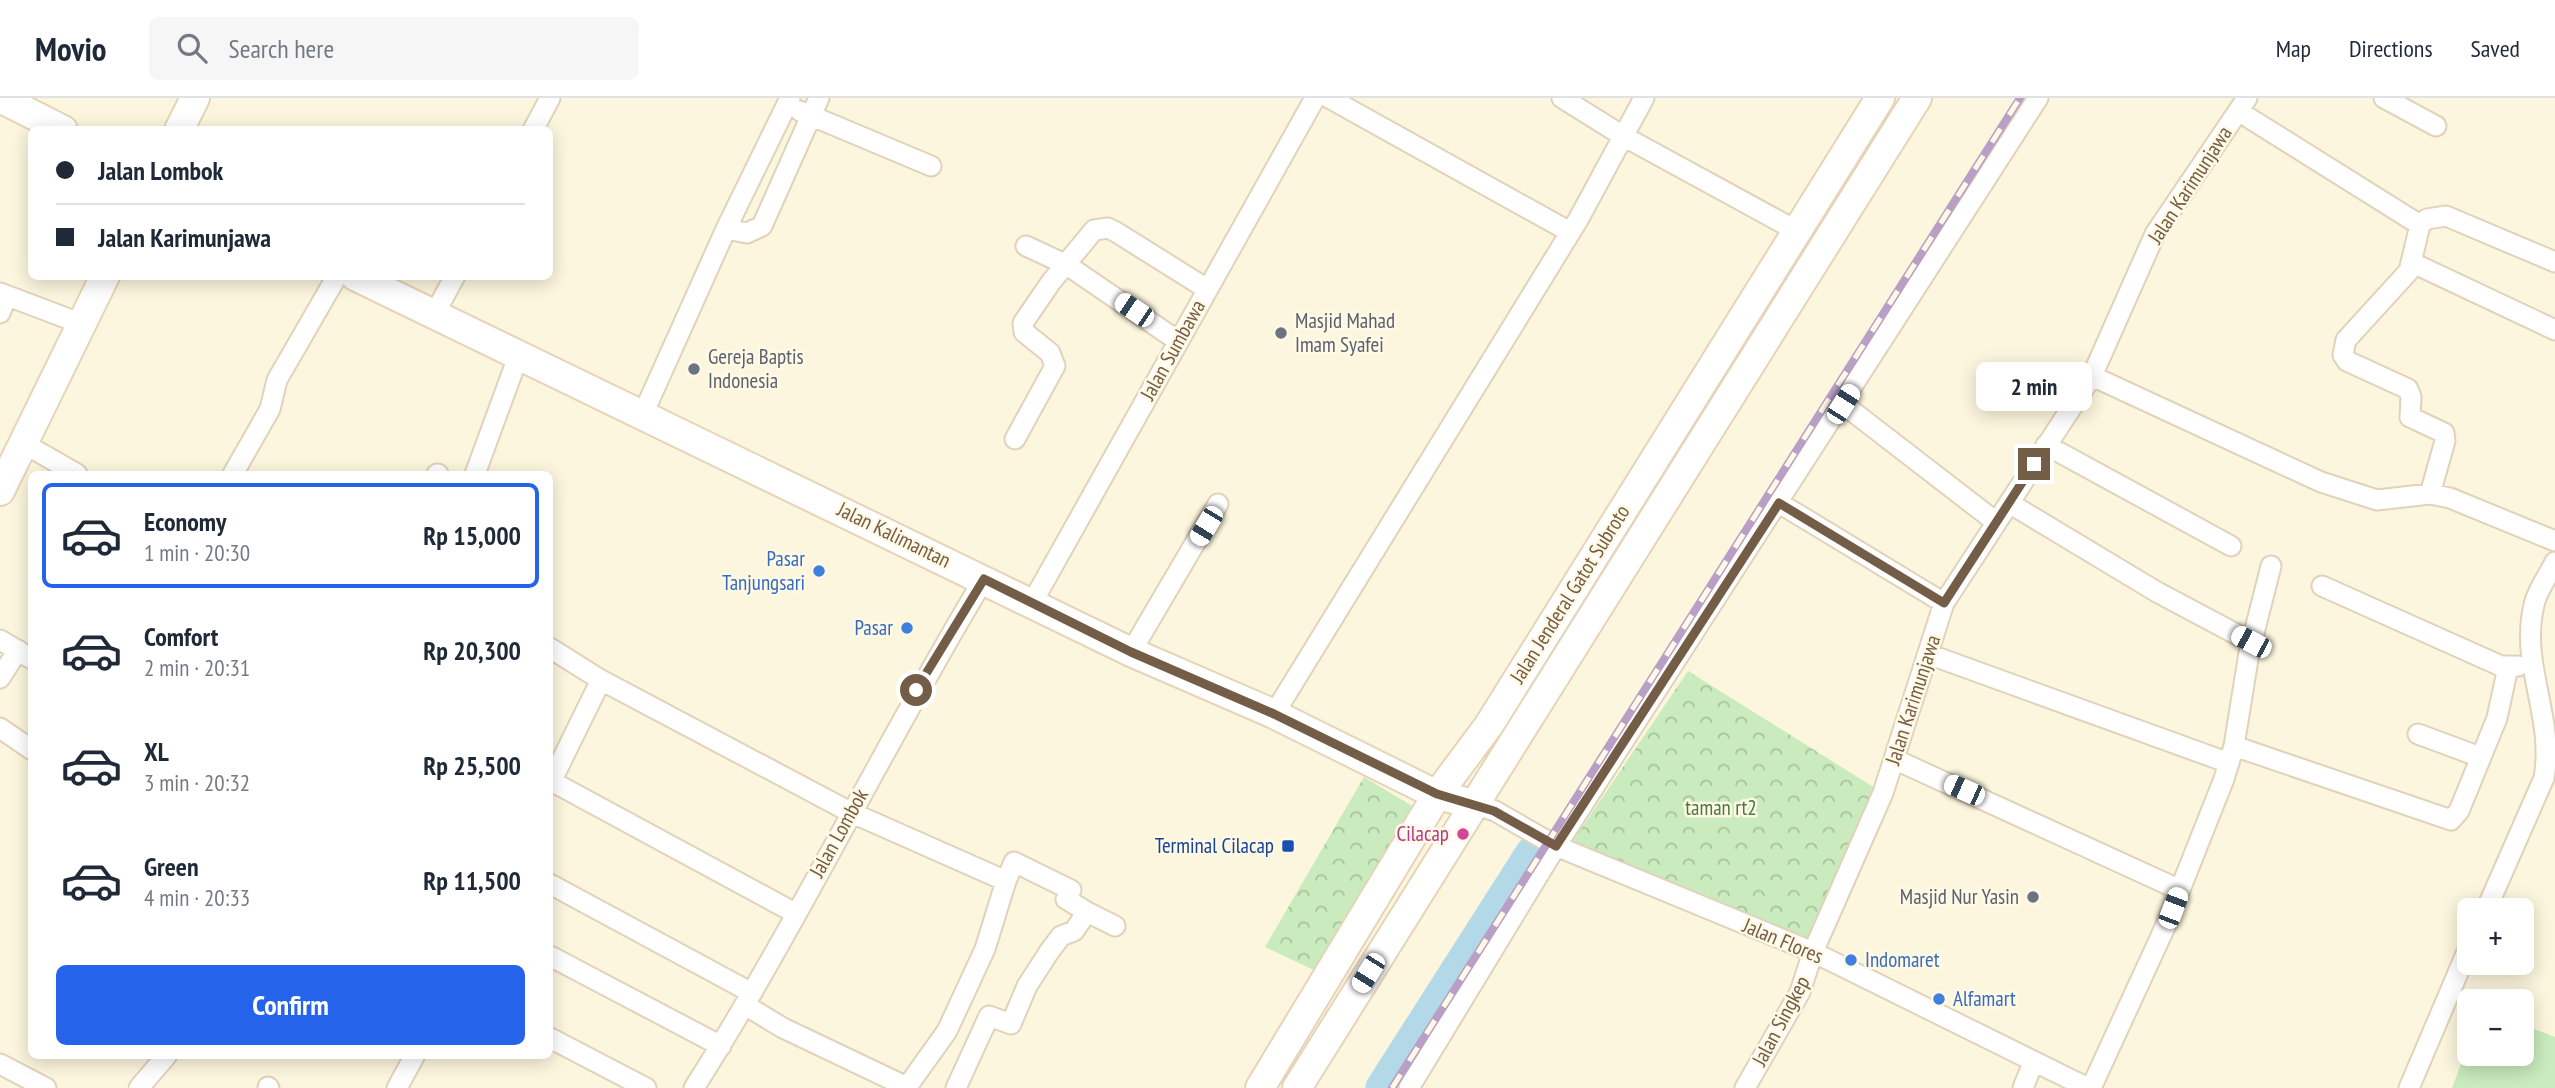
<!DOCTYPE html>
<meta charset="utf-8">
<style>
:root{--surface:#fff;--page:#f6f6f7;--text:#1f2937;--muted:#747a83;--line:#e0e1e3;--accent:#2563eb}
body{margin:0;font-family:"PT Sans Narrow",sans-serif;background:var(--page);color:var(--text);height:100vh;display:flex;flex-direction:column;font-size:26px;white-space:nowrap}
*{box-sizing:border-box;margin:0}
p{font-size:23px;color:var(--muted)}
.icon{flex:none;width:38px;height:38px;fill:none;stroke:currentColor;stroke-width:2;stroke-linecap:round;stroke-linejoin:round}
.map{position:relative;flex:1;overflow:hidden}
.side{position:absolute;left:28px;top:373px;width:525px;height:588px;display:flex;flex-direction:column;background:var(--surface);border-radius:10px;box-shadow:0 4px 18px #0003}
.side>*{flex:none}
.top-card{position:absolute;left:28px;top:28px;width:525px;height:154px;border-radius:10px;box-shadow:0 4px 18px #0003;display:grid;align-content:center;height:154px;padding:0 28px;background:var(--surface)}
.controls{position:absolute;left:2457px;top:800px;display:grid;gap:14px}
.controls a{display:grid;place-items:center;width:77px;height:77px;border-radius:10px;background:var(--surface);box-shadow:0 4px 18px #0003;font-size:35px}
.end{position:absolute;width:32px;height:32px;margin:-16px;border:9px solid #745d46;background:#fff;box-shadow:0 0 0 4px #fff}
.from{border-radius:50%}
.bubble{position:absolute;height:49px;border-radius:10px;background:var(--surface);box-shadow:0 4px 18px #0003;font-size:23px;font-weight:600;line-height:49px;text-align:center}
.car{position:absolute;width:21px;height:42px;margin:-21px -10px;border-radius:9px;box-shadow:0 0 5px 2px #0007;background:linear-gradient(#fff 24%,#345 0 40%,#fff 0 76%,#345 0 86%,#fff 0)}
.top-card b{display:flex;align-items:center;gap:24px;height:66px;font-size:26px}
.top-card b+b{border-top:2px solid var(--line)}
.top-card i{width:18px;height:18px;background:var(--text)}
ul{padding:12px 0 0;list-style:none}
li{display:flex;align-items:center;gap:21px;height:105px;margin:0 14px 10px;padding:0 14px;border:4px solid transparent;border-radius:10px}
li div{flex:1}
li b{display:block;font-size:26px}
li em{font-style:normal;font-weight:600}
li.selected{border-color:var(--accent)}
li>.icon{width:63px;height:63px;stroke-width:1.5}
.primary-button{display:flex;gap:14px;margin-top:auto;padding:14px 28px}
.primary-button a{flex:1;height:80px;border-radius:10px;background:var(--accent);color:#fff;font-size:28px;font-weight:600;line-height:80px;text-align:center}
header{display:flex;align-items:center;gap:42px;box-sizing:border-box;height:98px;padding:0 35px;background:var(--surface);border-bottom:2px solid var(--line)}
header strong{font-size:33px}
nav{display:flex;gap:38px;margin-inline-start:auto;font-size:24px}
.search{width:490px;height:63px;background:var(--page);display:flex;align-items:center;gap:18px;box-sizing:border-box;padding:0 24px;border-radius:10px;color:var(--muted);font-size:26px}
.map>svg:first-child{display:block}
</style>
<header>
<strong>Movio</strong>
<div class="search"><svg class="icon" aria-label="search" viewBox="0 0 24 24"><circle cx="10" cy="10" r="6"/><path d="M15 15l6 6"/></svg>Search here</div>
<nav><a>Map</a><a>Directions</a><a>Saved</a></nav>
</header>
<div class="map">
<svg width="2555" height="990" viewBox="0 0 2555 990">
<defs>
<pattern id="park-crowns" width="20" height="18" patternUnits="userSpaceOnUse" patternTransform="scale(1.75)"><rect width="20" height="18" fill="#c9ebbd"/><path d="M2 6a3 3 0 1 1 6 0M12 15a3 3 0 1 1 6 0" fill="none" stroke="#a8c29b"/></pattern>
</defs>
<rect width="100%" height="100%" fill="#fdf6de"/>
<path fill="url(#park-crowns)" d="M 1688,573 L 1883,695 L 1813,854 L 1566,753 Z
M 1364,679 L 1422,714 L 1322,876 L 1265,849 Z"/>
<path fill="#c9ebbd" d="M 2522,926 L 2555,939 L 2555,990 L 2452,990 L 2469,944 L 2469,956 L 2522,956 Z"/>
<g fill="none" stroke-linecap="round" stroke-linejoin="round">
<path stroke="#b3d8e7" stroke-width="35" d="M 1383,990 L 1533,755"/>
<defs>
<path id="street" d="M 1329,0 L 1570,134
M 1562,0 L 1623,38 L 1797,133
M 2384,0 L 2436,28
M 800,13 L 931,68
M 2238,13 L 2420,127
M 533,32 L 550,0
M 726,131 L 747,135 L 762,128 L 819,0
M 1026,148 L 1067,167 L 1178,243
M 2413,165 L 2555,232
M 0,195 L 82,226
M 0,215 L 7,198
M 435,215 L 455,178
M 2092,278 L 2321,384 L 2377,402 L 2430,396 L 2450,400 L 2555,443
M 1843,306 L 1996,424
M 643,316 L 726,131 L 790,0
M 1015,341 L 1055,268 L 1050,255 L 1024,234 L 1023,225 L 1051,184 L 1094,132 L 1108,130 L 1116,134 L 1207,191
M 23,345 L 77,376
M 2046,347 L 2231,448
M 233,376 L 270,311 L 277,282 L 337,178
M 437,376 L 438,376
M 475,376 L 518,259
M 2430,396 L 2445,343 L 2444,335 L 2410,319 L 2411,299 L 2408,291 L 2347,263 L 2343,257 L 2346,242 L 2409,173 L 2420,127 L 2427,121 L 2446,118 L 2555,164
M 1779,405 L 1944,505
M 2009,405 L 2157,494 L 2251,544
M 2322,488 L 2501,568 L 2518,568
M 1032,505 L 1315,0
M 0,542 L 32,561
M 550,550 L 601,582 L 850,714 L 1006,783 L 985,851 L 947,933 L 907,989
M 1131,554 L 1218,406
M 1928,556 L 2229,665
M 0,580 L 18,552
M 1274,616 L 1578,122 L 1644,0
M 0,630 L 32,652
M 2418,636 L 2480,659
M 2234,648 L 2451,722 L 2459,713 L 2497,620 L 2508,569
M 1894,661 L 2180,792
M 551,683 L 795,815
M 550,686 L 601,582
M 1474,706 L 1495,713 L 1556,748 L 1813,854 L 2088,990
M 1006,783 L 1014,764 L 1071,792 L 1066,801 L 1087,814
M 550,786 L 752,895
M 2486,812 L 2544,680 C 2555,616 2518,565 2535,503 C 2539,490 2549,476 2555,464
M 550,858 L 721,948
M 745,907 L 783,930 L 909,990
M 550,940 L 646,990
M 0,966 L 46,990
M 268,989 L 269,990
M 139,990 L 167,957
M 397,990 L 415,957
M 694,990 C 798,826 883,648 984,481
M 956,990 L 989,918 L 1011,926 L 1027,888 L 1049,854 L 1061,838 L 1074,833 L 1087,814 L 1115,828
M 1409,990 L 1556,748 L 2038,0
M 1745,990 L 1800,894 L 1813,854 L 1883,695 L 1944,505 L 2092,278 L 2155,136 L 2247,0
M 2023,990 L 2033,965
M 2091,990 L 2166,827 L 2224,681 L 2234,648 L 2249,555 L 2271,468
M 2409,990 L 2469,849"/>
<path id="secondary" d="M 0,0 L 63,32
M 179,32 L 195,0
M 355,178 L 1131,554 L 1274,616 L 1437,697 L 1474,706
M 0,393 L 105,178
M 1260,990 L 1437,697 L 1489,627 L 1880,0
M 1297,990 L 1917,0"/>
</defs>
<use href="#street" stroke="#e1d2ba" stroke-width="23"/>
<use href="#secondary" stroke="#e7d4b8" stroke-width="32"/>
<use href="#street" stroke="#fff" stroke-width="19"/>
<use href="#secondary" stroke="#fff" stroke-width="28"/>
<defs>
<path id="rail" d="M 1392,990 L 2020,0"/>
</defs>
<use href="#rail" stroke="#b99ec6" stroke-width="8"/>
<use href="#rail" stroke="#fff9e6" stroke-width="5" stroke-dasharray="16" stroke-linecap="butt"/>
</g>
<g fill="none" stroke-linecap="round" stroke-linejoin="round">
<path stroke="#745d46" stroke-width="9" d="M 916,592 L 984,481 L 1131,554 L 1274,616 L 1437,696 L 1494,713 L 1556,748 L 1779,405 L 1944,505 L 2034,366"/>
</g>
<g fill="#6b7280" stroke="#fff9e6" stroke-width="2.5">
<circle cx="1281" cy="235" r="7"/>
<circle cx="694" cy="271" r="7"/>
<circle cx="2033" cy="799" r="7"/>
</g>
<g fill="#3f7fe0" stroke="#fff9e6" stroke-width="2.5">
<circle cx="819" cy="473" r="7"/>
<circle cx="907" cy="530" r="7"/>
<circle cx="1851" cy="862" r="7"/>
<circle cx="1939" cy="901" r="7"/>
</g>
<circle fill="#d1479c" stroke="#fff9e6" stroke-width="2.5" cx="1463" cy="736" r="7"/>
<rect fill="#1a4fb4" stroke="#fff9e6" stroke-width="2.5" x="1281" y="741" width="14" height="14" rx="3.5"/>
<g text-anchor="middle" stroke-width="5" stroke-linejoin="round" paint-order="stroke">
<g font-size="21" fill="#745d46" stroke="#fff9e6">
<text transform="translate(2190 87) rotate(-57)" y="7">Jalan Karimunjawa</text>
<text transform="translate(1173 252) rotate(-61)" y="7">Jalan Sumbawa</text>
<text transform="translate(894 437) rotate(26)" y="7">Jalan Kalimantan</text>
<text transform="translate(1570 496) rotate(-58)" y="7">Jalan Jenderal Gatot Subroto</text>
<text transform="translate(1913 602) rotate(-72)" y="7">Jalan Karimunjawa</text>
<text transform="translate(839 735) rotate(-61)" y="7">Jalan Lombok</text>
<text transform="translate(1783 843) rotate(23)" y="7">Jalan Flores</text>
<text transform="translate(1781 923) rotate(-62)" y="7">Jalan Singkep</text>
</g>
<g font-size="21" fill="#5b616d" stroke="#fff9e6" text-anchor="start">
<text x="1295" y="230">Masjid Mahad<tspan x="1295" dy="24">Imam Syafei</tspan></text>
<text x="708" y="266">Gereja Baptis<tspan x="708" dy="24">Indonesia</tspan></text>
<text x="2019" y="806" text-anchor="end">Masjid Nur Yasin</text>
</g>
<g font-size="21" fill="#366cbe" stroke="#fff9e6" text-anchor="end">
<text x="805" y="468">Pasar<tspan x="805" dy="24">Tanjungsari</tspan></text>
<text x="893" y="537">Pasar</text>
<text x="1865" y="869" text-anchor="start">Indomaret</text>
<text x="1953" y="908" text-anchor="start">Alfamart</text>
</g>
<g font-size="21" fill="#477a3d" stroke="#fff9e6">
<text x="1721" y="717">taman rt2</text>
</g>
<g font-size="21" fill="#b23c85" stroke="#fff9e6" text-anchor="end">
<text x="1449" y="743">Cilacap</text>
</g>
<g font-size="21" fill="#164399" stroke="#fff9e6" text-anchor="end">
<text x="1274" y="755">Terminal Cilacap</text>
</g>
</g>
</svg>
<div class="controls">
<a>+</a>
<a>−</a>
</div>
<i class="end from" style="left:916px;top:592px"></i>
<i class="end" style="left:2034px;top:366px"></i>
<div class="bubble" style="left:1976px;top:264px;width:116px">2 min</div>
<i class="car" style="left:1134px;top:212px;rotate:304deg"></i>
<i class="car" style="left:1843px;top:306px;rotate:32deg"></i>
<i class="car" style="left:1206px;top:428px;rotate:211deg"></i>
<i class="car" style="left:2251px;top:544px;rotate:298deg"></i>
<i class="car" style="left:1964px;top:692px;rotate:294deg"></i>
<i class="car" style="left:2173px;top:810px;rotate:21deg"></i>
<i class="car" style="left:1368px;top:875px;rotate:212deg"></i>
<div class="top-card">
<b><i class="from"></i>Jalan Lombok</b>
<b><i></i>Jalan Karimunjawa</b>
</div>
<section class="side">
<ul>
<li class="selected"><svg class="icon" aria-label="car" viewBox="0 0 24 24"><path d="M5 17H2v-5l4-1 3-4h7l3 4 3 1v5h-3M9 17h6M6 11h13"/><circle cx="7" cy="17" r="2"/><circle cx="17" cy="17" r="2"/></svg><div><b>Economy</b><p>1 min · 20:30</p></div><em>Rp 15,000</em></li>
<li><svg class="icon" aria-label="car" viewBox="0 0 24 24"><path d="M5 17H2v-5l4-1 3-4h7l3 4 3 1v5h-3M9 17h6M6 11h13"/><circle cx="7" cy="17" r="2"/><circle cx="17" cy="17" r="2"/></svg><div><b>Comfort</b><p>2 min · 20:31</p></div><em>Rp 20,300</em></li>
<li><svg class="icon" aria-label="car" viewBox="0 0 24 24"><path d="M5 17H2v-5l4-1 3-4h7l3 4 3 1v5h-3M9 17h6M6 11h13"/><circle cx="7" cy="17" r="2"/><circle cx="17" cy="17" r="2"/></svg><div><b>XL</b><p>3 min · 20:32</p></div><em>Rp 25,500</em></li>
<li><svg class="icon" aria-label="car" viewBox="0 0 24 24"><path d="M5 17H2v-5l4-1 3-4h7l3 4 3 1v5h-3M9 17h6M6 11h13"/><circle cx="7" cy="17" r="2"/><circle cx="17" cy="17" r="2"/></svg><div><b>Green</b><p>4 min · 20:33</p></div><em>Rp 11,500</em></li>
</ul>
<div class="primary-button"><a>Confirm</a></div>
</section>
</div>
